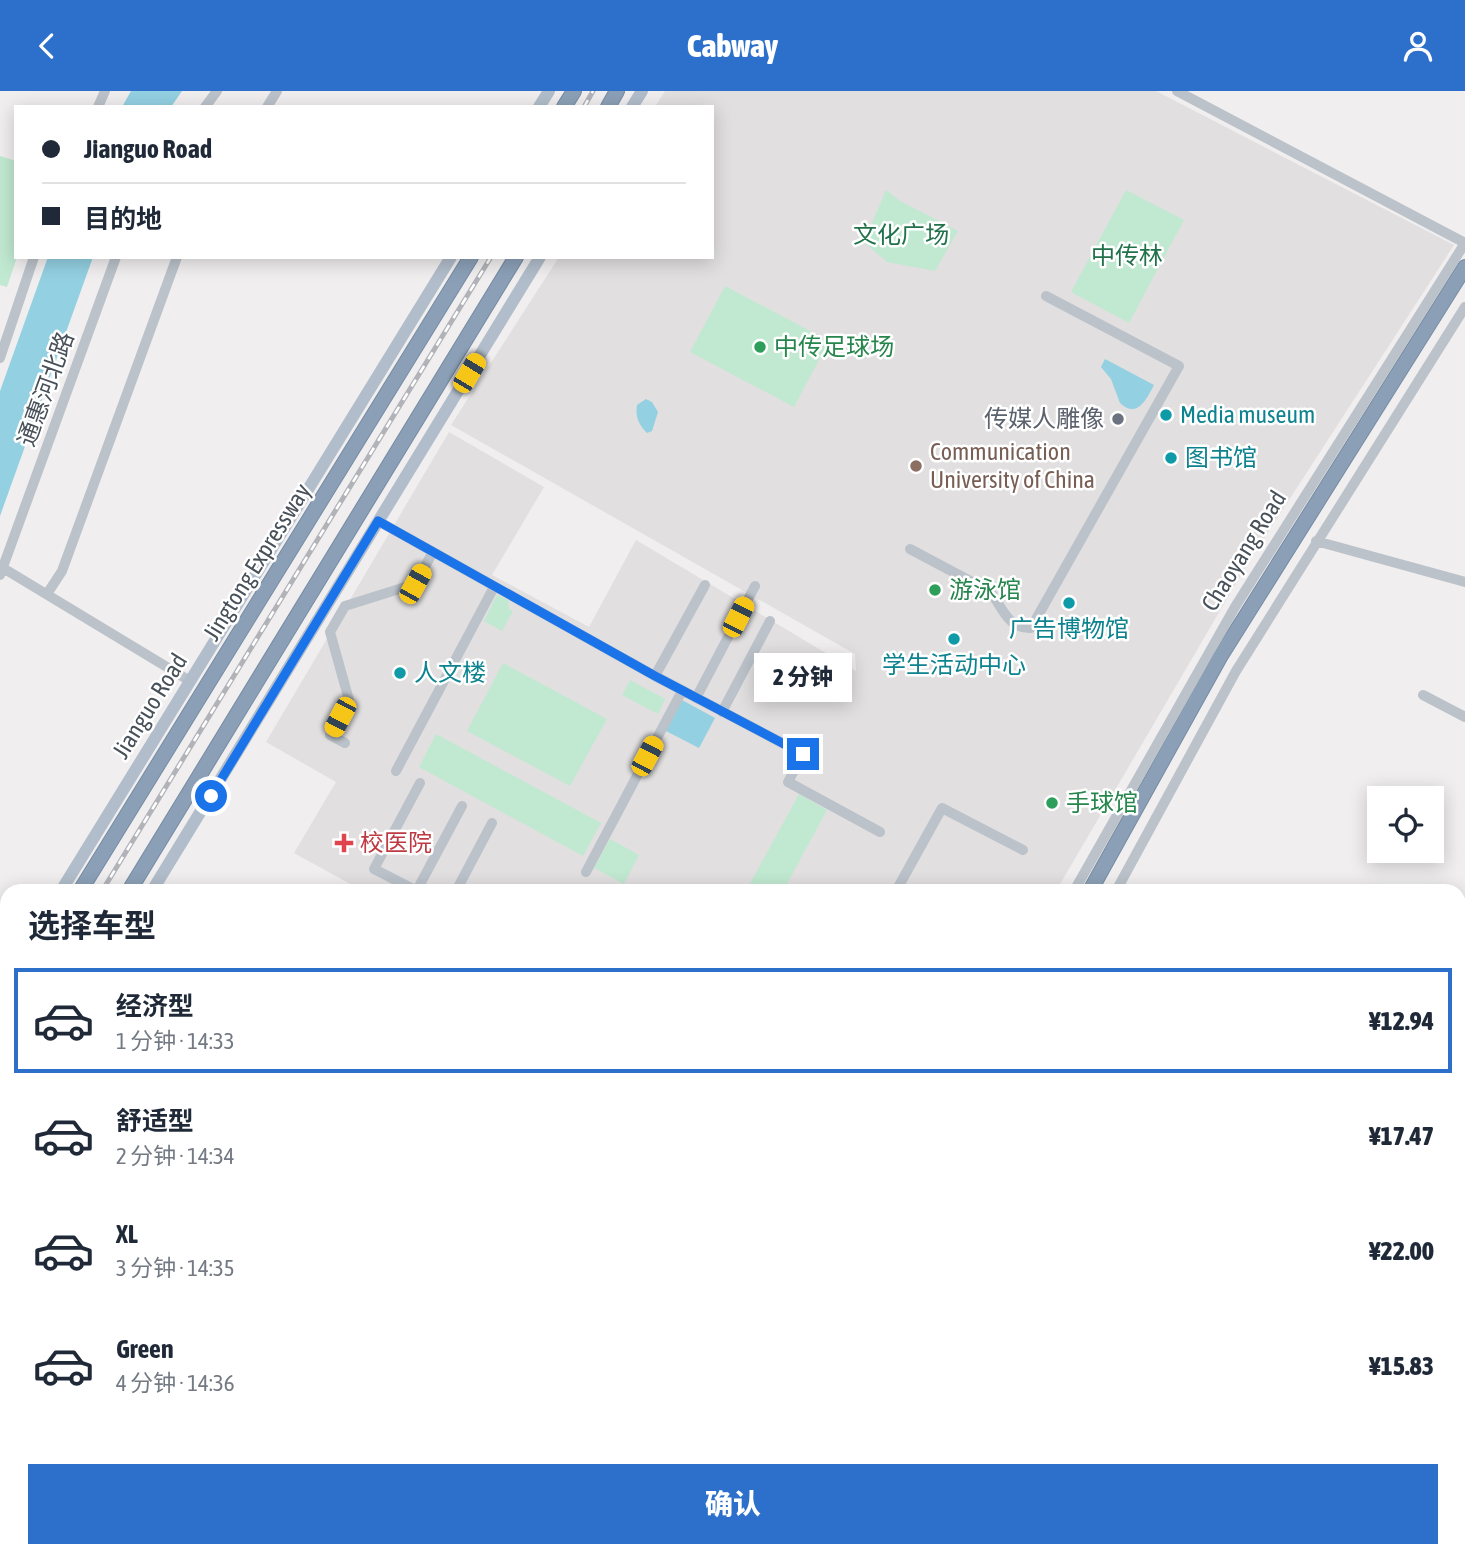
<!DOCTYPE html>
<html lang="zh">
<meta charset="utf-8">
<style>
:root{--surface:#fff;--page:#f6f6f7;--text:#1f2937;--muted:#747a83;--line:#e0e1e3;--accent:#2d70cb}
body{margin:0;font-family:"Asap Condensed","Noto Sans SC",sans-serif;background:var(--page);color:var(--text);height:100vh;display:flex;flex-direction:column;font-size:26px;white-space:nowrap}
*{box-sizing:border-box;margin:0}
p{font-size:23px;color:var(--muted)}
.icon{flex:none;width:38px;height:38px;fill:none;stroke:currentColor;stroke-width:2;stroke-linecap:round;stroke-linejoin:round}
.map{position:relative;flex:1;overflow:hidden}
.side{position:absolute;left:0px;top:793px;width:1466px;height:674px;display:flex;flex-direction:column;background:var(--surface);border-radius:21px 21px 0 0;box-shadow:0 4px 18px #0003}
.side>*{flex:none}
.hud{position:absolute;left:14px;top:14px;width:700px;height:154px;border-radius:0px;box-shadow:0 4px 18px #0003;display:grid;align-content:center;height:154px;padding:0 28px;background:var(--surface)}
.fabs{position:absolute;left:1367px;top:695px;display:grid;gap:14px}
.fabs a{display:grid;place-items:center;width:77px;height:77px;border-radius:0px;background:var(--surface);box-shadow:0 4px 18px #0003;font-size:35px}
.end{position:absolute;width:32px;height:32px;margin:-16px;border:9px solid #1a73e8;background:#fff;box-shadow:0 0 0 4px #fff}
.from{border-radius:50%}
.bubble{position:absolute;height:49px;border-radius:0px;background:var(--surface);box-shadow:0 4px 18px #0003;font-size:23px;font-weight:800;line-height:49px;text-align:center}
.car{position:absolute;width:21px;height:42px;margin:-21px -10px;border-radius:9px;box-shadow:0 0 5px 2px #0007;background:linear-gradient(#f5c518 24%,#345 0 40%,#f5c518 0 76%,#345 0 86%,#f5c518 0)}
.hud b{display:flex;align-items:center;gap:24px;height:66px;font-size:26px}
.hud b+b{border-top:2px solid var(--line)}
.hud i{width:18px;height:18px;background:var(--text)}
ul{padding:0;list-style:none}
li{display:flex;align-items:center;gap:21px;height:105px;margin:0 14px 10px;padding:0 14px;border:4px solid transparent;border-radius:0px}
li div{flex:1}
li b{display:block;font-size:26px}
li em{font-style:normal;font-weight:800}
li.current{border-color:var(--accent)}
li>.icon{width:63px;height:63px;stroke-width:1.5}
h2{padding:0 28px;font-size:32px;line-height:84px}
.primary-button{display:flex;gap:14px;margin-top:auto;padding:14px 28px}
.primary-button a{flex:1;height:80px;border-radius:0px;background:var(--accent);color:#fff;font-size:28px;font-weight:800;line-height:80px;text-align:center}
header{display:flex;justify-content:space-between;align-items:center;height:91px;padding:0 28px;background:var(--accent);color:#fff;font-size:32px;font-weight:800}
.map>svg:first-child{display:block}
</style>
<header><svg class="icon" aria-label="back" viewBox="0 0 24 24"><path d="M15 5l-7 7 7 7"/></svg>Cabway<svg class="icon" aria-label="person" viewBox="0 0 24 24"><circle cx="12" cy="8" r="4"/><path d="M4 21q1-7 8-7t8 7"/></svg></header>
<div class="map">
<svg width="1465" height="1466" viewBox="0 0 1465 1466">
<rect width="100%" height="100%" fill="#f0eeee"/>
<path fill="#faf5e9" d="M 7,1114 L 7,1460 L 550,1460 L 552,1462 L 548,1466 L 0,1466 L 0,1128 Z"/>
<path fill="#e1dfdf" d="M 665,0 L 1156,0 L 1454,154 L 1245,477 L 1056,800 L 363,800 L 294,762 L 336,691 L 266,651 L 449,341 L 544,396 L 492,484 L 589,536 L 636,449 L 856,580 L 855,563 L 451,334 L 559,166 L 712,166 L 712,16 L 655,16 Z"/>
<path fill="#c1e9d1" d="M 0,65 L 16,70 L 17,166 L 7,196 L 0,194 Z
M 886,99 L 900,110 L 958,140 L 935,180 L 887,171 L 864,151 Z
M 1126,99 L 1184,129 L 1129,232 L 1071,201 Z
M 725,195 L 829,250 L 794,316 L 690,261 Z
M 497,504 L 508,509 L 509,518 L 513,520 L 502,540 L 484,530 Z
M 503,572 L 607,628 L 570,695 L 467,640 Z
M 630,589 L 665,608 L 658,623 L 622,604 Z
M 436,643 L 601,732 L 583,765 L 419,676 Z
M 799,703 L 827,719 L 783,800 L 746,800 Z
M 610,748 L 639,764 L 624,793 L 594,777 Z"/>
<path fill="#93d0e2" d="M 131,0 L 182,0 L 171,16 L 122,16 Z
M 48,166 L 93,166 L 0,425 L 0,300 Z
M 1105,268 L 1154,294 C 1146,309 1137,328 1120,312 L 1111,288 L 1101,276 Z
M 646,308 L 652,311 L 658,321 L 652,340 L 647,342 C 639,334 635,326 637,314 Z
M 682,609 L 715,627 L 699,657 L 666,640 Z"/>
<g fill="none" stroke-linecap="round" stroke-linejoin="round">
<path stroke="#93d0e2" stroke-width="2.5" d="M 1460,1224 L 1465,1221
M 1160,1466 L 1168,1460"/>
<defs>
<path id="highway" d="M 564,16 L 574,0
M 608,16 L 617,0
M 80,800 L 471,166
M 129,800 L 516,166
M 1090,800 L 1220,566 L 1465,176
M 0,930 L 7,918
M 0,1028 L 7,1014
M 581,1466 L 587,1460"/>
</defs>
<use href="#highway" stroke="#768ba3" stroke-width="16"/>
<path stroke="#bbc2c9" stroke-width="10" d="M 98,16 L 105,0
M 205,16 L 217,0
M 267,16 L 277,0
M 0,267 L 34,166
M 378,430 L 655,585 L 803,663 L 788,691 L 880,741
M 1316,450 L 1465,491
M 910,458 L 989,500 C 1002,513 1006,538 1031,537 L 1179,275 L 1046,205
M 3,477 L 190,590
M 0,484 L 116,166
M 47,503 L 62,480 L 177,166
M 655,585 L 705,494
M 1423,604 L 1465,626
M 696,607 L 755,495
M 722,621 L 770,530
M 345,652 L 330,644 L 349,609 L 330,541 L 345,515 L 415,493 L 433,461
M 396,680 L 494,496
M 586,781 L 682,600
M 417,799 L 462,715
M 417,800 L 374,778 L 420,692
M 456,800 L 492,732
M 896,800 L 942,717 L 1023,759
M 1074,800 L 1235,516 L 1465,152 L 1177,0
M 1116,800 L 1236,580 L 1465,216
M 0,1189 L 7,1193
M 1460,1197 L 1465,1201
M 0,1250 L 7,1237
M 1460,1285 L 1465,1279
M 0,1306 L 7,1309
M 0,1359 L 7,1345
M 122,1460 L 131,1466
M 279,1460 L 291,1466
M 491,1460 L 503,1466
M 733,1460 L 740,1466
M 439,1466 L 443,1460
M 563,1466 L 568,1460
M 608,1466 L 613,1460
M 1004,1466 L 1009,1460
M 1182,1466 L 1190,1460
M 1324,1466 L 1329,1460"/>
<path stroke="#b1bdca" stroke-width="12" d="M 539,16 L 549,0
M 632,16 L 642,0
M 61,800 L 451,166
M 152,800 L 540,166
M 0,899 L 7,887
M 0,1067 L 7,1054"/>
<use href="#highway" stroke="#8ba0b7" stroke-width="14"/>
<defs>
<path id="rail" d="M 584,16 L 593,0
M 102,800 L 491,166
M 0,968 L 7,956"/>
</defs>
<use href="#rail" stroke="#b1b3b8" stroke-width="5"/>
<use href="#rail" stroke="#fff" stroke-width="2.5" stroke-dasharray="8" stroke-linecap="butt"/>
</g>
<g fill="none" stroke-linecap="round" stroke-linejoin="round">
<path stroke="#1a73e8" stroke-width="9" d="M 211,705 L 378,430 L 655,585 L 803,663"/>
</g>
<g fill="#2e9e5b" stroke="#fff" stroke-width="2.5">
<circle cx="760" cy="256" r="7"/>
<circle cx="935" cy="499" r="7"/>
<circle cx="1052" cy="712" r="7"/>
</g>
<g fill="#0f9aa8" stroke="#fff" stroke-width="2.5">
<circle cx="1166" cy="324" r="7"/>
<circle cx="1171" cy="367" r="7"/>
<circle cx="1069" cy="512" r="7"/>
<circle cx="954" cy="548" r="7"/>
<circle cx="400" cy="582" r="7"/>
</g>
<circle fill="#6b7280" stroke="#fff" stroke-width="2.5" cx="1118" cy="328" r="7"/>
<circle fill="#8d6e63" stroke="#fff" stroke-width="2.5" cx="916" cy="375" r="7"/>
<path fill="#e0444e" stroke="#fff" stroke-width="2.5" d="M340.5 741.5h7v7h7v7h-7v7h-7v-7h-7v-7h7z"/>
<g text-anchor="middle" stroke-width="5" stroke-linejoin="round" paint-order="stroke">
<g font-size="24" fill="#21724b" stroke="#fff">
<text x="901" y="152">文化广场</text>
<text x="1127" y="173">中传林</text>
</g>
<g font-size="24" fill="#27864d" stroke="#fff" text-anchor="start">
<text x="774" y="264">中传足球场</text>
<text x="949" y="507">游泳馆</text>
<text x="1066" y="720">手球馆</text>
</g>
<g font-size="24" fill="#485159" stroke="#fff">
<text transform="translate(46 298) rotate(-70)" y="8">通惠河北路</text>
<text transform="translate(1244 460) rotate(-58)" y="8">Chaoyang Road</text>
<text transform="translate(257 471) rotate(-58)" y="8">Jingtong Expressway</text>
<text transform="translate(150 615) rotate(-58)" y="8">Jianguo Road</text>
</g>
<g font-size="24" fill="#0d838f" stroke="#fff" text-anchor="start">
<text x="1180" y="332">Media museum</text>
<text x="1185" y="375">图书馆</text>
<text x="1069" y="546" text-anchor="middle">广告博物馆</text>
<text x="954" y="582" text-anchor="middle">学生活动中心</text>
<text x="414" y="590">人文楼</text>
</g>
<g font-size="24" fill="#5b616d" stroke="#fff" text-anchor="end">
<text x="1104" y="336">传媒人雕像</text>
</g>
<g font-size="24" fill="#785e54" stroke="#fff" text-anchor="start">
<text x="930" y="369">Communication<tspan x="930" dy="28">University of China</tspan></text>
</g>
<g font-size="24" fill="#be3a42" stroke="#fff" text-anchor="start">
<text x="360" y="760">校医院</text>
</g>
</g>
</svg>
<div class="fabs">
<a><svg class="icon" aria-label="locate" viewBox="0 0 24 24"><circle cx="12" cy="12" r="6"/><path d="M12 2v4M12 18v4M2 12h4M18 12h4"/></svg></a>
</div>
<i class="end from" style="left:211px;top:705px"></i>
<i class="end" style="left:803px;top:663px"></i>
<div class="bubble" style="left:754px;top:562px;width:98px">2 分钟</div>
<i class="car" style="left:469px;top:282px;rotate:31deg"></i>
<i class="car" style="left:415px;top:493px;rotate:29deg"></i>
<i class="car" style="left:738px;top:526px;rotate:27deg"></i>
<i class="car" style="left:340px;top:626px;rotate:208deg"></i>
<i class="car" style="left:647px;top:665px;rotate:28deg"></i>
<div class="hud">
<b><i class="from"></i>Jianguo Road</b>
<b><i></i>目的地</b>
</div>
<section class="side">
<h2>选择车型</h2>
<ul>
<li class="current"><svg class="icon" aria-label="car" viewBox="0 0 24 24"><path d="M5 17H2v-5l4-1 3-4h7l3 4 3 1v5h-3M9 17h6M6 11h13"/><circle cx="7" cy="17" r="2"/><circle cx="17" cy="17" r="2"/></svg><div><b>经济型</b><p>1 分钟 · 14:33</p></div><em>¥12.94</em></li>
<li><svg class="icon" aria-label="car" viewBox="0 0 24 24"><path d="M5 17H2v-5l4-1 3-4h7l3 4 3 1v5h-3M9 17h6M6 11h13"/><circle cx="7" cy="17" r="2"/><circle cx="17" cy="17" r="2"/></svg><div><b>舒适型</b><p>2 分钟 · 14:34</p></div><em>¥17.47</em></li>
<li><svg class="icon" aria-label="car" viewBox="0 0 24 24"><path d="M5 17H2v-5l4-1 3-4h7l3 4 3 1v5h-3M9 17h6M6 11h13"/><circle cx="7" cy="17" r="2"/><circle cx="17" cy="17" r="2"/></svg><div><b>XL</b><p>3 分钟 · 14:35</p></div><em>¥22.00</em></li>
<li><svg class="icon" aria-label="car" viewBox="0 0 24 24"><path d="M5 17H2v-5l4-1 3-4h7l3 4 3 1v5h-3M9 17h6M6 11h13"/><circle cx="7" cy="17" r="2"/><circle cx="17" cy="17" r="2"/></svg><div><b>Green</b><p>4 分钟 · 14:36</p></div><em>¥15.83</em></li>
</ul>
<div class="primary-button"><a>确认</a></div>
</section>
</div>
